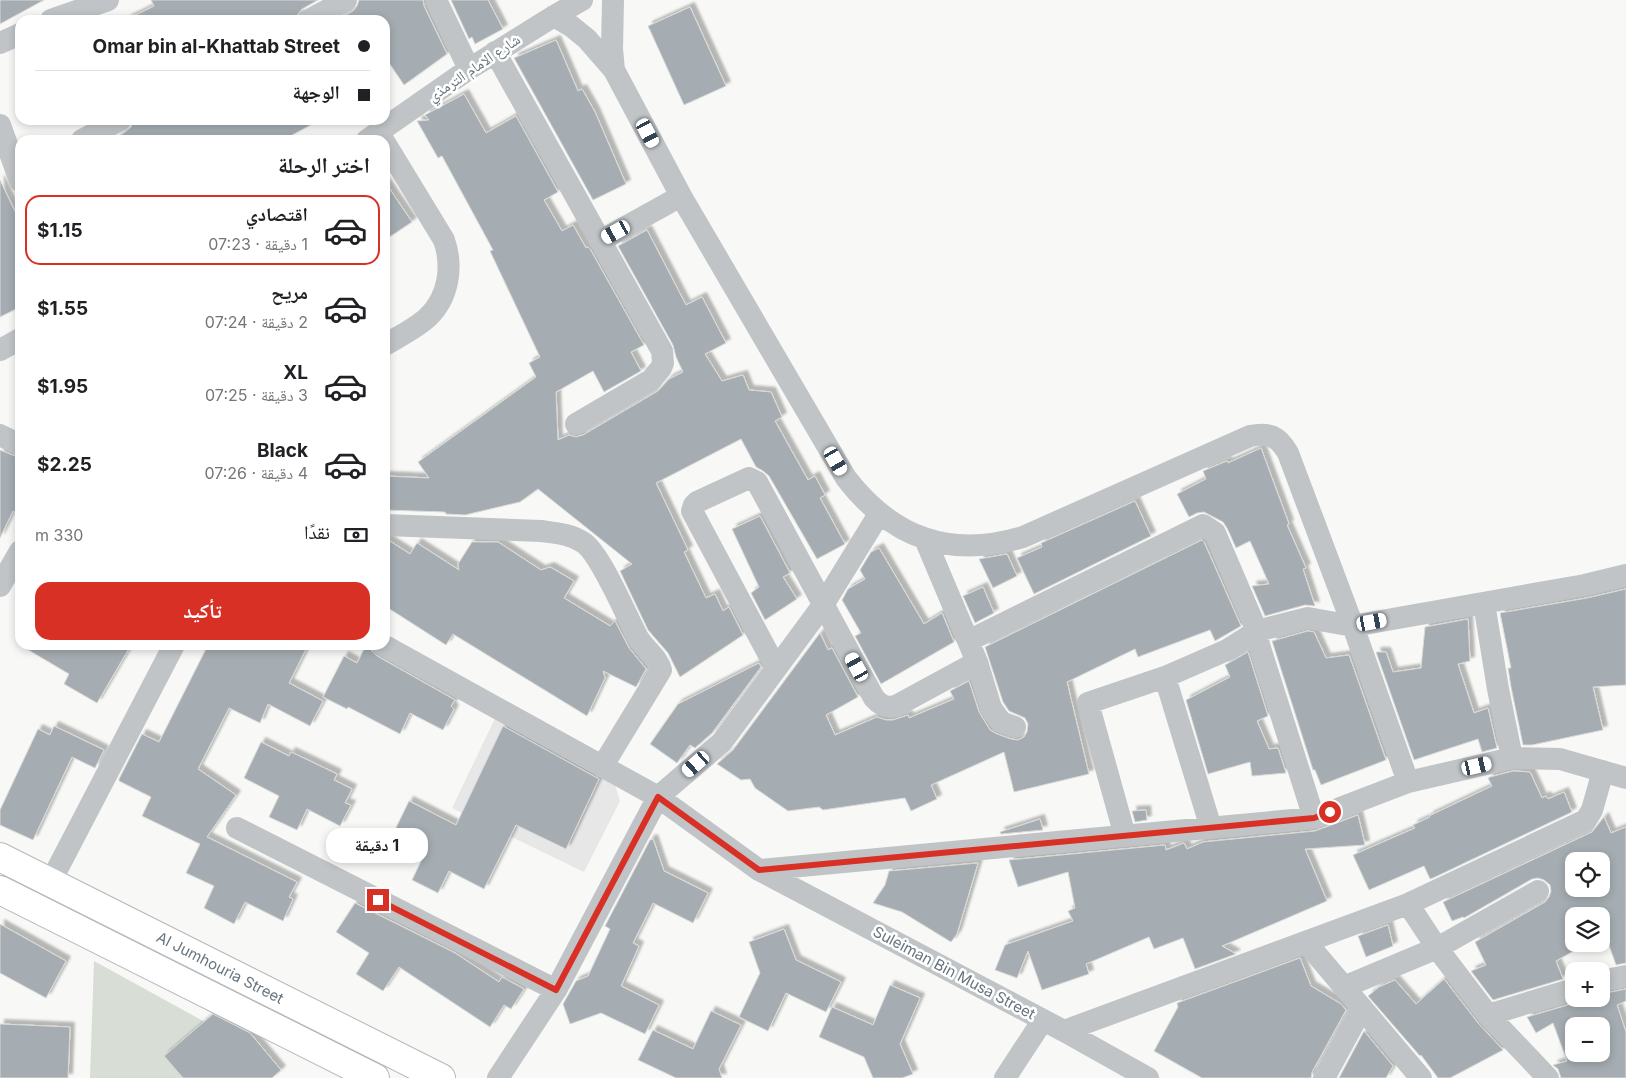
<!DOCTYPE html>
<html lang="ar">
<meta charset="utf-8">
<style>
:root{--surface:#fff;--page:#f6f6f6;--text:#202124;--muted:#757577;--line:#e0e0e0;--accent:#d93025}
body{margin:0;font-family:Inter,"Noto Naskh Arabic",sans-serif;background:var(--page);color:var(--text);direction:rtl;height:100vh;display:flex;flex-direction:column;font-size:19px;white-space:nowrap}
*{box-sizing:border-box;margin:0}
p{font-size:16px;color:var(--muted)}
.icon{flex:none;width:28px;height:28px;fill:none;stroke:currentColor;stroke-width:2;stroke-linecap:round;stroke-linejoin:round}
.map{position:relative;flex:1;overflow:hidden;direction:ltr}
.drawer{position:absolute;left:15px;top:135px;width:375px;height:515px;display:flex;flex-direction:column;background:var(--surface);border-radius:15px;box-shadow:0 2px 8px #0003;direction:rtl}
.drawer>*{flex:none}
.guide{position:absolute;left:15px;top:15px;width:375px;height:110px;border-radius:15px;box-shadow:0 2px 8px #0003;direction:rtl;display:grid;align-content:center;height:110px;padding:0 20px;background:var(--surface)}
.buttons{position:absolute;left:1565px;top:852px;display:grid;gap:10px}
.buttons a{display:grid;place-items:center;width:45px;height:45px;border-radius:10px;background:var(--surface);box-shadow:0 2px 8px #0003;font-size:25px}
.end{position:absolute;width:22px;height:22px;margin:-11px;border:6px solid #d93025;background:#fff;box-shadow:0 0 0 2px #fff}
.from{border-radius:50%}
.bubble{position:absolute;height:35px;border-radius:15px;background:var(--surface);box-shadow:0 2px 8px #0003;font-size:16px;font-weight:700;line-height:35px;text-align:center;direction:rtl}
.car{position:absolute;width:15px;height:30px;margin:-15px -8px;border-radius:6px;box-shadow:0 0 4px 1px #0007;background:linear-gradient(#fff 24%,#345 0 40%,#fff 0 76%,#345 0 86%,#fff 0)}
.guide b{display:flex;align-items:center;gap:18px;height:48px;font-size:19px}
.guide b+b{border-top:1px solid var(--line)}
.guide i{width:12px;height:12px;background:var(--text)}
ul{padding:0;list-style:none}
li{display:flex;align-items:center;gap:15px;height:70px;margin:0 10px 8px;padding:0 10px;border:2px solid transparent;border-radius:15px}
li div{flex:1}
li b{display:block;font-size:19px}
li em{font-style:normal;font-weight:700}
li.current{border-color:var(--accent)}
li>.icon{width:45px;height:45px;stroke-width:1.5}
h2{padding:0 20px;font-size:22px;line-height:60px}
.pay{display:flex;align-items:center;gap:12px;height:55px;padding:0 20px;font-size:19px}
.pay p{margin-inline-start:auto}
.cta{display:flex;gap:10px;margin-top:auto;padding:10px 20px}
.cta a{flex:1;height:58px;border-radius:15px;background:var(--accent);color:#fff;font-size:20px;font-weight:700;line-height:58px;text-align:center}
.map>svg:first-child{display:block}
</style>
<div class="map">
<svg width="1626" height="1078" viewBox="0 0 1626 1078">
<defs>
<filter id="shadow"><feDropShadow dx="4.5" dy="-4.5" stdDeviation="1" flood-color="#0004"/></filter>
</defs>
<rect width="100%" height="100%" fill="#f8f8f6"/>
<path fill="#e6e7e6" d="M 501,706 L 607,759 L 620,801 L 584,872 L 452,808 Z"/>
<path fill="#d8ddd6" d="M 94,961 L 205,1022 L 178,1070 L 182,1078 L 90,1078 Z"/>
<path fill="#a5adb2" stroke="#dadad8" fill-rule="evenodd" filter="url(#shadow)" d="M 0,0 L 44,0 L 0,24 Z
M 151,0 L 318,0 L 302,9 L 298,14 L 296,20 L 126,20 L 154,6 Z
M 359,0 L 423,0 L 424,6 L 447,54 L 404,85 L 385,57 L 385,20 L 337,20 L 353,11 L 357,6 Z
M 451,0 L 488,0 L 503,29 L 475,44 L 472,37 L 469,39 Z
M 690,7 L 726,86 L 684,105 L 648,26 Z
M 556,40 L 578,91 L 582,89 L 595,112 L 626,184 L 593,200 L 514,58 Z
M 464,94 L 486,133 L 516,116 L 558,192 L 544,200 L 562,231 L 573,225 L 586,248 L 588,247 L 590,249 L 644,345 L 631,352 L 641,371 L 604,392 L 593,371 L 556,392 L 558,440 L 569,435 L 576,437 L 583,435 L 658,391 L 669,379 L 683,372 L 676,357 L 673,345 L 618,246 L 647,230 L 686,305 L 702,297 L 726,343 L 705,354 L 722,381 L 743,375 L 749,390 L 771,392 L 782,417 L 775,421 L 808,480 L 815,476 L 825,495 L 820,498 L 845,544 L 817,559 L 769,476 L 763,471 L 756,467 L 741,439 L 656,483 L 688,550 L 684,552 L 706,598 L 715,594 L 723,611 L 729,607 L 743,635 L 680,677 L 668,653 L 648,630 L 620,571 L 632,564 L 538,489 L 520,502 L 465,515 L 446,514 L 445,512 L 385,510 L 385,476 L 429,478 L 418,462 L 536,377 L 529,363 L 540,357 L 490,251 L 493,250 L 442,156 L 438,158 L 417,121 L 429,120 L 425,115 Z
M 133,120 L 320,120 L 283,140 L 115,140 L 131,127 Z
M 0,180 L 20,222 L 20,307 L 0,317 Z
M 385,182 L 412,222 L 385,240 Z
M 1261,448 L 1289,524 L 1287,525 L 1306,568 L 1303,569 L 1315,606 L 1305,605 L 1265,616 L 1252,586 L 1269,584 L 1250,541 L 1236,548 L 1227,528 L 1223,522 L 1204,512 L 1197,513 L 1189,517 L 1177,494 L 1206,479 L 1203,471 L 1227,461 L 1228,463 Z
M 0,450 L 20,458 L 20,515 L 13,511 L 0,538 Z
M 1135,501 L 1151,536 L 1034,594 L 1017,558 L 1042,547 L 1041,543 Z
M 760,516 L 790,573 L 783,577 L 797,599 L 765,620 L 751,593 L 759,587 L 732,529 Z
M 385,538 L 410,554 L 417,543 L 459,570 L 458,564 L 472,542 L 498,542 L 541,570 L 550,567 L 574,581 L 564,598 L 610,626 L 615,621 L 629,648 L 646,669 L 636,687 L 603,671 L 605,678 L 587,716 L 453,634 L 446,645 L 385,606 Z
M 1202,540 L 1204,542 L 1241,626 L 1215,641 L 1210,630 L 1138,657 L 1135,649 L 1067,682 L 1089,774 L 1014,792 L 1004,752 L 931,785 L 937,799 L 911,811 L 905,798 L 823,810 L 819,807 L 788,811 L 755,788 L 750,779 L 741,780 L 717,764 L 733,750 L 820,633 L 828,650 L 832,648 L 858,697 L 826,715 L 835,735 L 877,717 L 886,720 L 893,720 L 908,715 L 909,718 L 954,699 L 950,691 L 969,681 L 979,712 L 990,730 L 997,734 L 1011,739 L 1018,740 L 1024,737 L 1027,732 L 1028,724 L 1025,718 L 1009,711 L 1003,702 L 985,647 Z
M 879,548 L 924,624 L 942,613 L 954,642 L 881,684 L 855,636 L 861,633 L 842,600 L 848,589 L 865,579 L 860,570 L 871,552 Z
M 1007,554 L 1017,576 L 993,588 L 979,559 Z
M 983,587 L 994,613 L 975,623 L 963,596 Z
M 1626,589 L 1626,685 L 1593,687 L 1603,730 L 1532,745 L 1523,745 L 1511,687 L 1508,668 L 1511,668 L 1500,613 L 1587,598 Z
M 1468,619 L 1470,661 L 1458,664 L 1474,713 L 1488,708 L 1497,748 L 1482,752 L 1478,739 L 1414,760 L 1376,652 L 1386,652 L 1393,672 L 1421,668 L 1425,627 Z
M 1308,631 L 1314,632 L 1326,658 L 1349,655 L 1386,760 L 1321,785 L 1315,770 L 1313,770 L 1272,641 Z
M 20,645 L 131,645 L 97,703 L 64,684 L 69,674 Z
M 208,645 L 308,645 L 289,683 L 323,701 L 310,726 L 268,704 L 260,723 L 229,708 L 198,769 L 236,795 L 207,837 L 297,882 L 289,897 L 293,899 L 283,921 L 245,902 L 234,924 L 204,908 L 214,886 L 186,873 L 200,844 L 142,816 L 151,797 L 119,781 L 119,779 L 142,734 L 159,742 Z
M 366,645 L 370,645 L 372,651 L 377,656 L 455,700 L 451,706 L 454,709 L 443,730 L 410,713 L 400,734 L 348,707 L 347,709 L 323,697 L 344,656 L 357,663 Z
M 1248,652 L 1268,716 L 1257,721 L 1269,749 L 1278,748 L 1286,773 L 1252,776 L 1250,762 L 1208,774 L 1186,700 L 1230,677 L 1225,665 Z
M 759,663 L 761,667 L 712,733 L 695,748 L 690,745 L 677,763 L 650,744 L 678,704 Z
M 54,726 L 104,750 L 95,768 L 72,757 L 33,840 L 0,825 L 0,810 L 38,729 L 50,735 Z
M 503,726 L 599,779 L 566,849 L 516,825 L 484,889 L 449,871 L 438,893 L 412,880 L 423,857 L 390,840 L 409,801 L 456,825 Z
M 261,742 L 289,756 L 291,752 L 337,774 L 334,780 L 352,789 L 345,803 L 351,805 L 340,826 L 307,809 L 297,830 L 269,817 L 279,796 L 244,778 Z
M 1513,771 L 1530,772 L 1542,798 L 1546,796 L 1548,799 L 1564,792 L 1572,812 L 1433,878 L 1430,879 L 1424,866 L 1369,890 L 1353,855 L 1415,828 L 1413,825 L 1430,817 L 1429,816 L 1492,786 L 1488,778 L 1490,777 Z
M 1146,810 L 1147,820 L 1135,822 L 1132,811 Z
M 1358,815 L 1365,845 L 1305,849 L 1327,901 L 1222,946 L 1236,954 L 1195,969 L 1183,938 L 1154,949 L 1149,937 L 1086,964 L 1089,974 L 1042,990 L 1028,951 L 1017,978 L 995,970 L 1005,945 L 1073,921 L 1068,911 L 1075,908 L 1068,872 L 1018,887 L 1009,860 L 1165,845 L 1166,850 L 1184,843 L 1187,849 L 1203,842 L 1315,831 Z
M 1604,817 L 1611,833 L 1626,827 L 1626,963 L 1616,965 L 1605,934 L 1601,936 L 1601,916 L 1574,916 L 1574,944 L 1586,944 L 1556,961 L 1563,979 L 1493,1000 L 1471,971 L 1486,965 L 1475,942 L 1545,902 L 1549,897 L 1551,891 L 1550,885 L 1544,880 L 1538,878 L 1532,879 L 1464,918 L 1463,917 L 1452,921 L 1443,902 L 1592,832 ZM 1574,861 L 1601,861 L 1601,889 L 1574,889 Z
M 1040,819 L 1043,830 L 1001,834 L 1000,832 Z
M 653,839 L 664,871 L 708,893 L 693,923 L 653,903 L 633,943 L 639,946 L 621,986 L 659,1005 L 645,1034 L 601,1013 L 570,1024 L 563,1004 L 576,981 L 588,976 L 610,929 L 605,926 L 650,840 Z
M 978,863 L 957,934 L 951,942 L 902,912 L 873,903 L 885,885 L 889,871 Z
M 355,903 L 455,953 L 499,982 L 502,977 L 524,989 L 511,1009 L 504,1005 L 490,1027 L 399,967 L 383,991 L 356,974 L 369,953 L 336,932 Z
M 0,924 L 66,961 L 46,998 L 0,973 Z
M 1388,925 L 1393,946 L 1366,957 L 1358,936 Z
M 784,929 L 796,960 L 841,982 L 826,1012 L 786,993 L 768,1031 L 739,1017 L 760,973 L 749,942 Z
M 1300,958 L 1311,986 L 1341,1004 L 1346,1010 L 1312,1072 L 1311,1078 L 1202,1078 L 1154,1051 L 1178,1007 L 1177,1003 Z
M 1444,979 L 1478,1023 L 1503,1050 L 1450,1078 L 1438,1078 L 1421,1055 L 1420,1056 L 1368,996 L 1379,987 L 1395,980 L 1416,1004 Z
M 890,985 L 920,998 L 900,1044 L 913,1074 L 902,1078 L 873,1078 L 864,1057 L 819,1037 L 832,1007 L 873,1025 Z
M 1626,989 L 1626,1001 L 1617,1005 L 1626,1032 L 1626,1078 L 1561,1078 L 1558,1069 L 1553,1065 L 1567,1061 L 1553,1023 L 1536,1033 L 1527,1017 L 1578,1002 L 1582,999 L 1601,999 L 1601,994 ZM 1574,1026 L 1601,1026 L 1601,1054 L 1574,1054 Z
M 711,1011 L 741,1025 L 719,1069 L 722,1078 L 676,1078 L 638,1060 L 653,1030 L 693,1049 Z
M 213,1014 L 250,1033 L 281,1070 L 272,1078 L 183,1078 L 164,1056 Z
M 0,1024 L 70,1027 L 68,1078 L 0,1078 Z
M 1364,1031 L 1393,1066 L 1386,1078 L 1339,1078 Z"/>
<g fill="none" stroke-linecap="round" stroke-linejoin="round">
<defs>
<path id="major" d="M 0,857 L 441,1078
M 0,890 L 375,1078"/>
</defs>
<use href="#major" stroke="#b4b8bb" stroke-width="30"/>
<path stroke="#c0c4c7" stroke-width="22" d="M 436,0 L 469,69
M 613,0 L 612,49 L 614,70
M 554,16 L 571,26 L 587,39 L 614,70 L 681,196 L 846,478 C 892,538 950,559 1023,537 L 1250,436 C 1269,432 1278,436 1288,453 L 1353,626 L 1408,782
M 51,20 L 108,0
M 309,20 L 346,0
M 0,43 L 20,34
M 495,52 L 662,351 L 663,363 L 661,368 L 651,380 L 576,424
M 0,125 L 20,181
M 82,140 L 120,120
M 367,140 L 469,69 L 554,16 L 582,0
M 385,143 L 444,240 C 453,266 449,297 428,317 C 418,327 398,337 385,345
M 600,241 L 681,196
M 0,350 L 20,339
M 0,435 L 20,445
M 385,525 L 541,531 C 556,533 571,534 584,543 C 601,555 626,615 637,636 C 644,649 658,657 661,670 L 602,767
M 925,539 L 977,662 L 991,708 L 1001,722 L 1015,727
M 0,586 L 20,551
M 1484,603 L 1498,689 L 1512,758
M 968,641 L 1203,525 L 1215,533 L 1257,631 L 1259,645 L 1314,818
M 383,645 L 658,797 L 759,870 L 1064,1031 L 1148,1078
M 776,668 L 692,511 L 694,505 L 697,502 L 749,478 L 757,482 L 874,698 C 881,706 887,708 896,706 L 977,662
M 1165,677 L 1211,828
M 237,828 L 556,990
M 1125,836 L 1088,703 L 1165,677 L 1227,650 L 1257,631 L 1308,618 L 1353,626 L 1585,585 L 1626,575
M 759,870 L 1314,818 L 1408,782 L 1512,758 L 1560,759 L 1626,778
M 50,883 L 174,645
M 1408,904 L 1437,948 L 1488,1015 L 1548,1078
M 1306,942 L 1421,1078
M 1601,981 L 1626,976
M 1344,987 L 1437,948 L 1538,891
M 1488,1015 L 1574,989
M 1064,1031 L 1408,904 L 1586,820 L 1592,810 L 1603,771
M 498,1078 L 556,990 L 658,797 L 722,742 L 823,605 L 879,514
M 1005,1078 L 1043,1020
M 1324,1078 L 1362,1008"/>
<use href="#major" stroke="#fff" stroke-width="28"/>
</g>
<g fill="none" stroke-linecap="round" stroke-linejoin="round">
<path stroke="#d93025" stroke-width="6" d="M 378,900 L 556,990 L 658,797 L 759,870 L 1314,818 L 1330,812"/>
</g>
<g text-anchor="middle" stroke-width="5" stroke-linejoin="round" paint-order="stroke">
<g font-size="15" fill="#66747e" stroke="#fff">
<text transform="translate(474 68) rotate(-34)" y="5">شارع الامام الترمذي</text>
<text transform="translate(220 968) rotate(27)" y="5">Al Jumhouria Street</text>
<text transform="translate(954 973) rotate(28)" y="5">Suleiman Bin Musa Street</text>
</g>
</g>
</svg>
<div class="buttons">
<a><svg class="icon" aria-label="locate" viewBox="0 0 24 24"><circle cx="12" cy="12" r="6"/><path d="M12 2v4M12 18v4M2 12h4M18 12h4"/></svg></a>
<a><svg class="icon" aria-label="layers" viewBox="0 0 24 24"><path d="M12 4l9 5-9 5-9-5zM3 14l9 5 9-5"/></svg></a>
<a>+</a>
<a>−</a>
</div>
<i class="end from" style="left:1330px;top:812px"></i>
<i class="end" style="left:378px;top:900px"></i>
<div class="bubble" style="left:326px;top:828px;width:102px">1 دقيقة</div>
<i class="car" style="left:648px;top:133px;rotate:152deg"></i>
<i class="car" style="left:616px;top:232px;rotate:241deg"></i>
<i class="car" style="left:836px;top:461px;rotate:150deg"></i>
<i class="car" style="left:1372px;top:622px;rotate:80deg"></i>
<i class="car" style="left:857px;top:667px;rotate:331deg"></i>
<i class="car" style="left:696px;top:764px;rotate:229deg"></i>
<i class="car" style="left:1477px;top:766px;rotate:77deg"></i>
<div class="guide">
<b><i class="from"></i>Omar bin al-Khattab Street</b>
<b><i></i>الوجهة</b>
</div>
<section class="drawer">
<h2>اختر الرحلة</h2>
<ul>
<li class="current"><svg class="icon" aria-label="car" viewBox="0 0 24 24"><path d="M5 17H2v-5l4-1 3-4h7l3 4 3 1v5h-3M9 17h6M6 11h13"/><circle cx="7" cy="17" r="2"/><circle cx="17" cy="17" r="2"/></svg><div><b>اقتصادي</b><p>1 دقيقة · 07:23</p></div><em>$1.15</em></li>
<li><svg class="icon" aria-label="car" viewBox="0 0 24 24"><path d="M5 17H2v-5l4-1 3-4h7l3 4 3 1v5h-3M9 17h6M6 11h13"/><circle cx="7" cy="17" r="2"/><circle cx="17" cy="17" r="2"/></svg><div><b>مريح</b><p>2 دقيقة · 07:24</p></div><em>$1.55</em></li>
<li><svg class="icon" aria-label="car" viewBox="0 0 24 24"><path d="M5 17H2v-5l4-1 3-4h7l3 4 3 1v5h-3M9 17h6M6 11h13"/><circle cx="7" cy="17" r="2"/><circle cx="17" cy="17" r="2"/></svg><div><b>XL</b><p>3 دقيقة · 07:25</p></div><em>$1.95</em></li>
<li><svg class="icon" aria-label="car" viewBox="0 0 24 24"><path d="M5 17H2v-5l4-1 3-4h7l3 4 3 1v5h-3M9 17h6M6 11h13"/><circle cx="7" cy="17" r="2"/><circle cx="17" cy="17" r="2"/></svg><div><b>Black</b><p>4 دقيقة · 07:26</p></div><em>$2.25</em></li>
</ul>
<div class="pay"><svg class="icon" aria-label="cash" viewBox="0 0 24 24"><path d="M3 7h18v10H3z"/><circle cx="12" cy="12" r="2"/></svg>نقدًا<p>330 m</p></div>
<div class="cta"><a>تأكيد</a></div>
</section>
</div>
